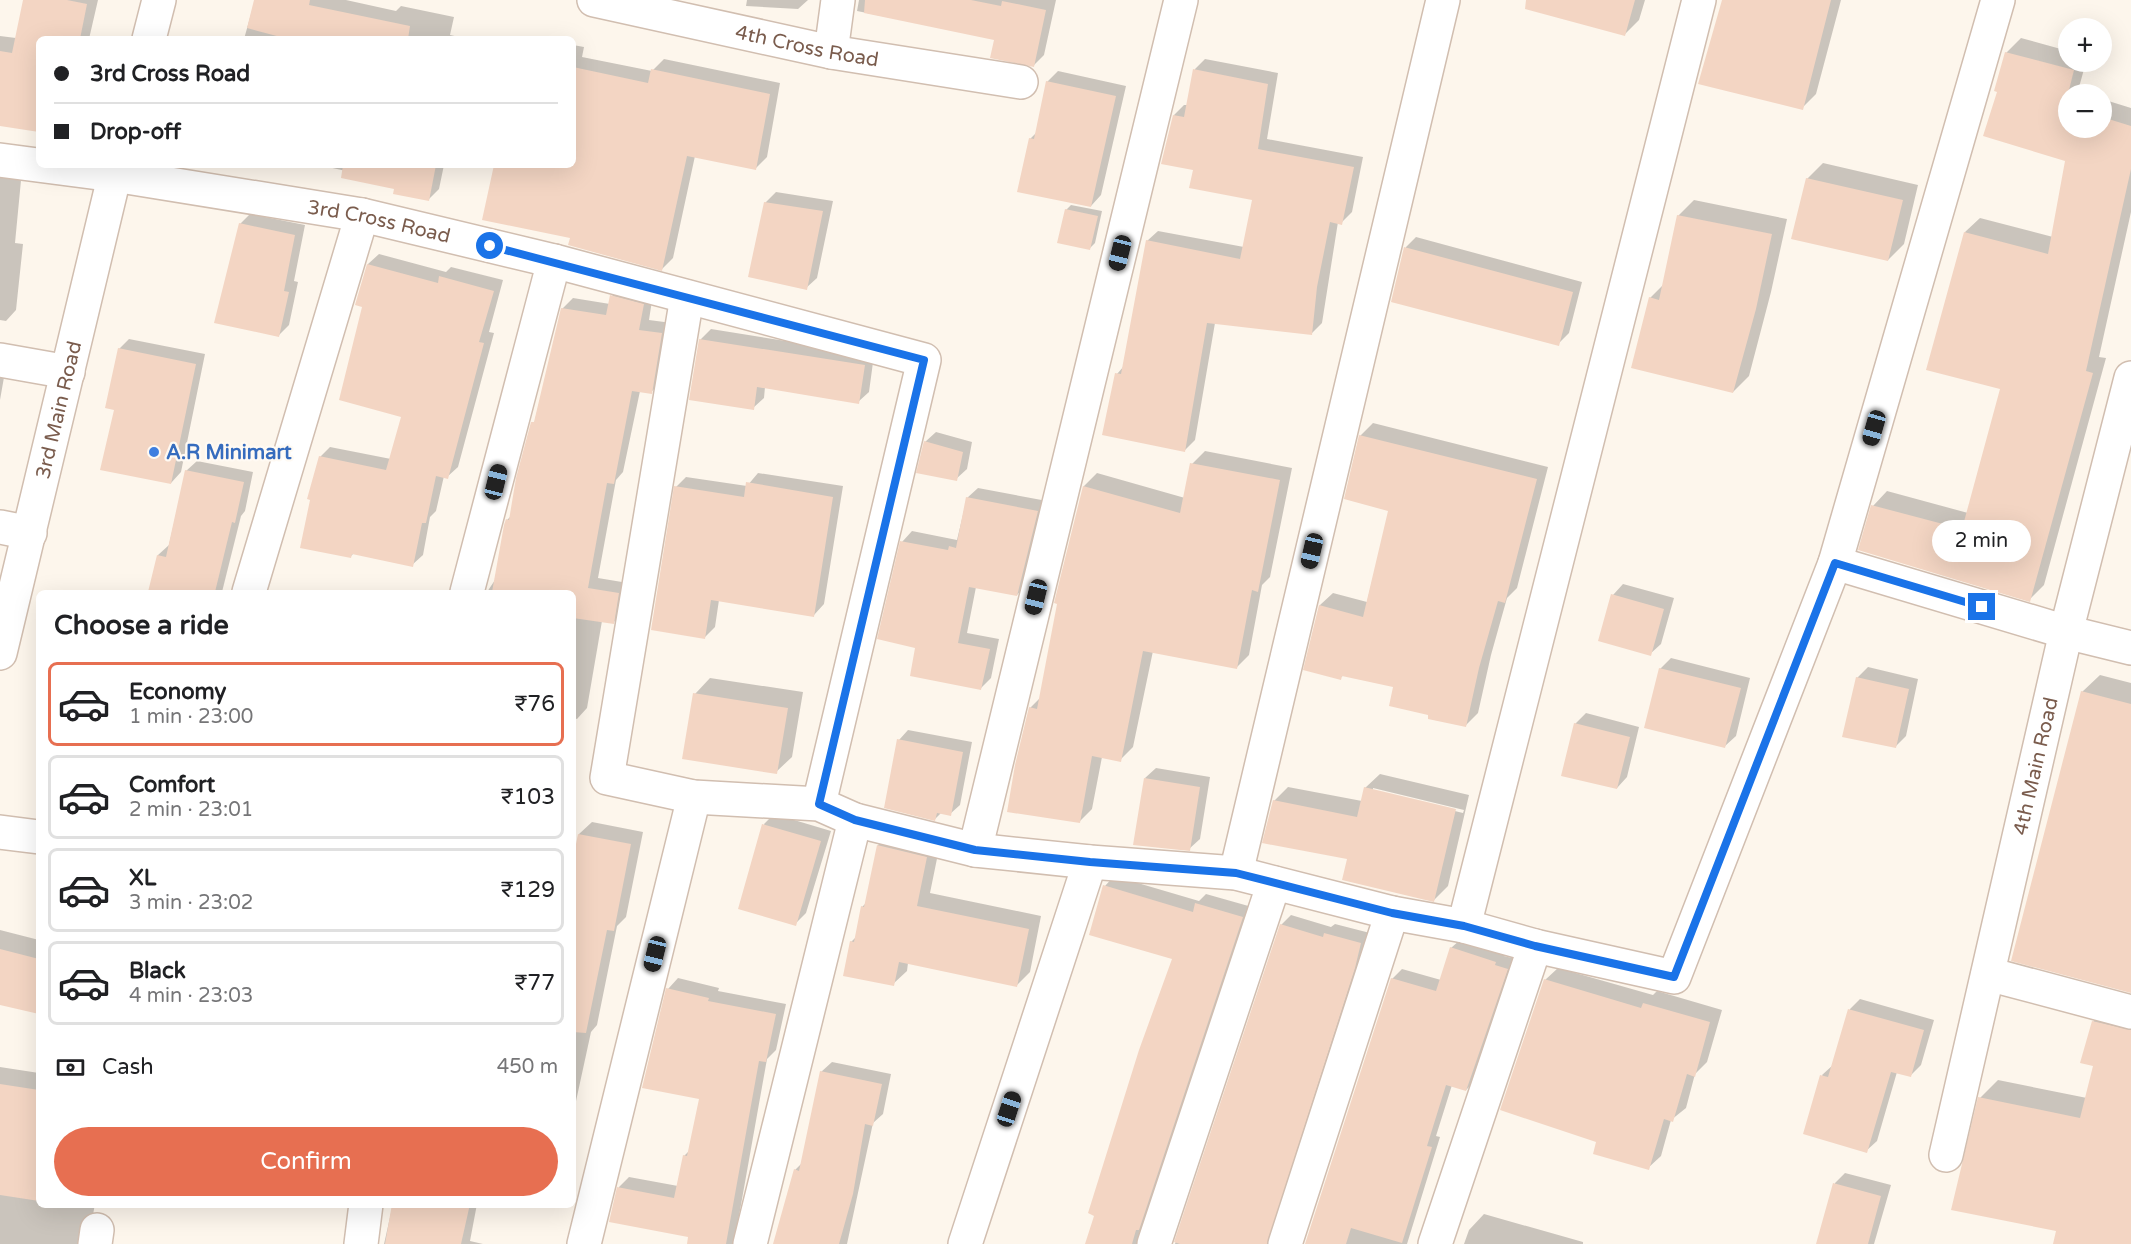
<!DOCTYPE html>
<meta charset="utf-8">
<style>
:root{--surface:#fff;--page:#f2f2f2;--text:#202124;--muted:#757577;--line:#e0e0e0;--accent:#e76f51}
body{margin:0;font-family:"Varela Round",sans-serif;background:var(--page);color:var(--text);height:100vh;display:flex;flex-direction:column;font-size:22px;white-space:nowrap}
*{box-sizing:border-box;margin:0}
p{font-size:20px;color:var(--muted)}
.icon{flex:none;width:33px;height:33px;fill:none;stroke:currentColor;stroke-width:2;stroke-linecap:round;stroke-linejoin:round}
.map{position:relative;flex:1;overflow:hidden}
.side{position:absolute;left:36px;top:590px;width:540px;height:618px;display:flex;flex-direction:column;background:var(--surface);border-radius:9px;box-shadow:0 6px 24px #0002}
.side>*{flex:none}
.top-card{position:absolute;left:36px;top:36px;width:540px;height:132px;border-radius:9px;box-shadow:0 6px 24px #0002;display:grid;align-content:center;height:132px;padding:0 18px;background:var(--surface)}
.fabs{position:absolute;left:2058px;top:18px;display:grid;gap:12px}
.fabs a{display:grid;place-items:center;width:54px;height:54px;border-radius:50%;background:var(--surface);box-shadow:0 6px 24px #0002;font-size:30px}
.end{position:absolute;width:27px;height:27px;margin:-14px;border:8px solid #1a73e8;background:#fff;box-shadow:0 0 0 3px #fff}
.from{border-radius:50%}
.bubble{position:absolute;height:42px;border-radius:21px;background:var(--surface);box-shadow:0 6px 24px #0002;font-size:20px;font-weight:600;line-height:42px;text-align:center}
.car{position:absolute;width:18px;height:36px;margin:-18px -9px;border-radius:8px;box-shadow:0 0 4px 2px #0007;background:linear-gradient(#222 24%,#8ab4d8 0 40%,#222 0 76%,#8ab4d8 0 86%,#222 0)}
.top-card b{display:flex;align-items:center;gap:21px;height:57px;font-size:22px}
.top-card b+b{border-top:2px solid var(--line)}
.top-card i{width:15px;height:15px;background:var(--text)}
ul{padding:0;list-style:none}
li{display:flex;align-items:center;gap:18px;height:84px;margin:0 12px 9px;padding:0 6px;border:3px solid var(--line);border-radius:9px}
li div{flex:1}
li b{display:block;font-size:22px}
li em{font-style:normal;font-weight:600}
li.current{border-color:var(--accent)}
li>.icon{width:54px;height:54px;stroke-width:1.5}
h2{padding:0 18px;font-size:27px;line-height:72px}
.pay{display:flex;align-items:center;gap:15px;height:66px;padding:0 18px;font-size:22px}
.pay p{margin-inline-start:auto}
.cta{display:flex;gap:12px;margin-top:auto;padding:12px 18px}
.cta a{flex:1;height:69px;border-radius:36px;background:var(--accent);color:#fff;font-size:24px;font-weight:600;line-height:69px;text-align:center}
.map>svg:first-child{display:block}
</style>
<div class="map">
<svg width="2131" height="1244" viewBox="0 0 2131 1244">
<rect width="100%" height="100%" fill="#fdf6ec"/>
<path fill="#0003" fill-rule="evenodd" d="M 24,0 L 98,0 L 89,39 L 39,39 L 39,126 L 0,119 L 0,36 L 16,38 Z
M 255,0 L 346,0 L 396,11 L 401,6 L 454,17 L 450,35 L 468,39 L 244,39 Z
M 747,0 L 808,0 L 798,9 L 746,6 Z
M 859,0 L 1056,0 L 1044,55 L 1033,66 L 996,39 L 857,11 Z
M 1545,0 L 1645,0 L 1639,20 L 1625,34 Z
M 1723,0 L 1841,0 L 1816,94 L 1802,108 Z
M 2021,38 L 2068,51 L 2068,62 L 2086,62 L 2078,91 L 2088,94 L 2068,94 L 2068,128 L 2102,128 L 2102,99 L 2131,108 L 2131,212 L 2099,357 L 2106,358 L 2044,585 L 2029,600 L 1873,506 L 1887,491 L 1968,513 L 2002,388 L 1965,232 L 1980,218 L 2053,237 L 2066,160 L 1999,91 L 2006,53 Z
M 573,45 L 584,47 L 582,57 L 652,71 L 664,59 L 780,83 L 767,157 L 756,168 L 695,156 L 673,258 L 662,269 L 571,237 L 496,165 L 573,165 Z
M 1205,59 L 1278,73 L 1267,139 L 1363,157 L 1352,212 L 1341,223 L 1338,222 L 1322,323 L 1311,334 L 1215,323 L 1195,440 L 1185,450 L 1117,374 L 1124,366 L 1147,241 L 1158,231 L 1244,247 L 1254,199 L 1195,169 L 1174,115 L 1184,105 L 1187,105 L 1195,69 Z
M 1058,71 L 1126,86 L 1101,195 L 1091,206 L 1030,139 L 1036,133 L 1047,82 Z
M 1823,163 L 1918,185 L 1904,244 L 1888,260 L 1807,179 Z
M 0,165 L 22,170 L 15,243 L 23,244 L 16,310 L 6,321 L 0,320 Z
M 319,165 L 444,165 L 439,189 L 428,200 L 346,171 Z
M 776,192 L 833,201 L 817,278 L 806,288 L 765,203 Z
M 1694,200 L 1787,219 L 1771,292 L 1749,376 L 1733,392 L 1650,298 L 1663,285 L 1678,216 Z
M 1071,205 L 1102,211 L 1095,243 L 1090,248 L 1066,210 Z
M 250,214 L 305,225 L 294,281 L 298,282 L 289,325 L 279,335 L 240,224 Z
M 1416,237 L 1582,282 L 1569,333 L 1558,344 L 1392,301 L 1406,247 Z
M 379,254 L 446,272 L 451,267 L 503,280 L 489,332 L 494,333 L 458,467 L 447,477 L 444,476 L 436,511 L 430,517 L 423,555 L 412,565 L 354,553 L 350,557 L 320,457 L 330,447 L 391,459 L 403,416 L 363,306 L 368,264 Z
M 622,286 L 653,294 L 649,320 L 672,323 L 662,382 L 651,392 L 640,391 L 623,472 L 616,480 L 598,578 L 628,583 L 623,612 L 613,623 L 602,621 L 587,708 L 577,719 L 573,718 L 573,592 L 487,592 L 497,577 L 507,520 L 512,515 L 562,309 L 573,298 L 610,304 L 612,296 Z
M 711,329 L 874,355 L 869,392 L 858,402 L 765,387 L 764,398 L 753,408 L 700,340 Z
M 129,339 L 205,354 L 181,472 L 171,483 L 115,409 L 119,349 Z
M 0,364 L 6,366 L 0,400 Z
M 1373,423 L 1548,467 L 1517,588 L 1507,598 L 1491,655 L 1478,713 L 1466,725 L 1430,714 L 1395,686 L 1344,675 L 1340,678 L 1305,669 L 1320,605 L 1333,593 L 1367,602 L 1390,509 L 1360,436 Z
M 936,432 L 972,442 L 967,469 L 956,479 L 925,442 Z
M 1205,451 L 1292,468 L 1270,577 L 1262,585 L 1249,655 L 1236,668 L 1153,651 L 1133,747 L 1120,760 L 1102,757 L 1092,809 L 1079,822 L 1030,708 L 1041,697 L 1084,486 L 1097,473 L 1185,498 L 1192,464 Z
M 197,461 L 253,472 L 245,511 L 241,516 L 222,592 L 150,592 L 158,555 L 169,545 L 186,471 Z
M 758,473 L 843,486 L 824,604 L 814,615 L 719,600 L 715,627 L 704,638 L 676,487 L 686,477 L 747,486 Z
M 978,488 L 1047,501 L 1027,584 L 1017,595 L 976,587 L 967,633 L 999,639 L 991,678 L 981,688 L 917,647 L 902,542 L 912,531 L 957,540 L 967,498 Z
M 1623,584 L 1674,598 L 1661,644 L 1650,654 L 1613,595 Z
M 1671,658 L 1750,678 L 1736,736 L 1725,746 L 1660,669 Z
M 1868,667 L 1918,679 L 1906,736 L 1895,747 L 1857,678 Z
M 2100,675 L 2131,683 L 2131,991 L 2082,692 Z
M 710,678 L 803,692 L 792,757 L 776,772 L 695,694 Z
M 1586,713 L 1639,727 L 1627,777 L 1617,788 L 1575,724 Z
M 908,730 L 972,742 L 960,805 L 950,814 L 941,813 L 935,819 L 899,740 Z
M 1156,768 L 1210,777 L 1200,839 L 1189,849 L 1145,778 Z
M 1380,774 L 1469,795 L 1448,886 L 1434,900 L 1348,858 L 1274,801 L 1288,787 L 1362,801 L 1365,788 ZM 1373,788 L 1464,810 L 1463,813 L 1373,791 Z
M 774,814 L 831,831 L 806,913 L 795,924 L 764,824 Z
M 592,822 L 643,832 L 626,917 L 617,926 L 597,1025 L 591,1032 L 573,1115 L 573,867 L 579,834 Z
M 891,832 L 940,844 L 930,893 L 1041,916 L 1030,972 L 1017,985 L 908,963 L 907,971 L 893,984 L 851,942 L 856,937 L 862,907 L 867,902 L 878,845 Z
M 1114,876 L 1199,901 L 1206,894 L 1252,907 L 1148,1244 L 1087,1244 L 1174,958 L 1105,886 Z
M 1291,915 L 1331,927 L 1335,924 L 1370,933 L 1279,1244 L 1175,1244 L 1281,925 Z
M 0,930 L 39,940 L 39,1013 L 0,1003 Z
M 1461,939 L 1505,953 L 1504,956 L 1516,959 L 1476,1080 L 1466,1090 L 1452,1085 L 1436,1136 L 1440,1137 L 1407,1244 L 1306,1244 L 1392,979 L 1402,969 L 1441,980 L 1451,948 Z
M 1558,968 L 1653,995 L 1657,991 L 1722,1010 L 1707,1062 L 1695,1074 L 1686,1108 L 1671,1120 L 1661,1156 L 1648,1168 L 1598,1141 L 1545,980 Z
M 678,978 L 719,988 L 718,991 L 786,1004 L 776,1050 L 767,1059 L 734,1244 L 688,1244 L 690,1236 L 611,1221 L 619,1187 L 629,1177 L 678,1186 L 684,1156 L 690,1150 L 701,1098 L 668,989 Z
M 1860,999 L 1934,1020 L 1921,1065 L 1910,1076 L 1897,1072 L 1877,1141 L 1866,1151 L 1822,1075 L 1833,1065 L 1850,1009 Z
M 2111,1004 L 2131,1008 L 2131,1244 L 2055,1244 L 2058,1230 L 1980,1098 L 1998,1080 L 2087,1098 L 2095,1065 L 2093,1022 Z
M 832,1062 L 891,1074 L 883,1114 L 873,1123 L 847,1244 L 775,1244 L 795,1170 L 802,1163 L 821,1072 Z
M 0,1067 L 39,1073 L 39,1204 L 95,1204 L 91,1225 L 94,1244 L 0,1244 Z
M 1845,1173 L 1891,1185 L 1874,1244 L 1830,1244 L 1835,1183 Z
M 393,1204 L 477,1204 L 470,1241 L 483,1244 L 384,1244 Z
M 1484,1214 L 1583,1242 L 1583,1244 L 1464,1244 L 1469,1230 Z"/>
<path fill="#f3d5c3" d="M 23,0 L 67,0 L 87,4 L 80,39 L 39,39 L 39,132 L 0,126 L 0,51 L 12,53 Z
M 254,0 L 310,0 L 309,5 L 410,26 L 408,39 L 288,39 L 247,28 Z
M 865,0 L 971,0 L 1001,6 L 1002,1 L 1046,10 L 1034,67 L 990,58 L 994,40 L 864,13 Z
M 1526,0 L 1635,0 L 1625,36 L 1525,9 Z
M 1722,0 L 1831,0 L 1803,110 L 1698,84 Z
M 2005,52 L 2074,70 L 2065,106 L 2068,107 L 2068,128 L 2102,128 L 2102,117 L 2131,126 L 2131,169 L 2086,371 L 2093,373 L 2030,602 L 1858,550 L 1871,505 L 1962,529 L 2000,389 L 1926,370 L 1964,232 L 2048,254 L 2065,161 L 1983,136 L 1997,92 L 1994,91 Z
M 573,67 L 648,83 L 651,69 L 770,94 L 756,170 L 687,156 L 662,271 L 568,245 L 570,238 L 482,220 L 494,165 L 573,165 Z
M 1193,69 L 1268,84 L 1258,149 L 1354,167 L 1342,225 L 1330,222 L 1317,287 L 1312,335 L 1207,323 L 1185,452 L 1102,435 L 1115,373 L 1121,374 L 1146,240 L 1240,259 L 1252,200 L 1189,188 L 1193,170 L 1161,164 L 1173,115 L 1184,117 Z
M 1046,81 L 1116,96 L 1091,207 L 1017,192 L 1029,138 L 1034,139 Z
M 343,165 L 436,165 L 429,201 L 393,194 L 394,189 L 341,178 Z
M 1806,178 L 1903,200 L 1888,261 L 1791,239 Z
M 764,202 L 823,211 L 807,290 L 748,277 Z
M 1065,209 L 1098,216 L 1090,250 L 1057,243 Z
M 1677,215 L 1772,234 L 1756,309 L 1733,393 L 1631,368 L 1649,297 L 1659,300 Z
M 239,223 L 295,235 L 284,291 L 289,292 L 279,337 L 214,323 Z
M 1404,247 L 1573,292 L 1559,346 L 1391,302 Z
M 367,264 L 438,283 L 439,276 L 494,291 L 479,342 L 484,343 L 448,479 L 436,476 L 426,523 L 422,523 L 413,567 L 352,554 L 351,558 L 300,548 L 310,500 L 307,499 L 319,456 L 386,470 L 401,417 L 339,400 L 362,307 L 355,305 Z
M 610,295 L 644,304 L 639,330 L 662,333 L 652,394 L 632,391 L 614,484 L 607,483 L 588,588 L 619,593 L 614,624 L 573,618 L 573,592 L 492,592 L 504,525 L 506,519 L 509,520 L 516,478 L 531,422 L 534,422 L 561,308 L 606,315 Z
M 699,339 L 865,365 L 859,404 L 757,387 L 754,410 L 689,400 Z
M 118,348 L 196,364 L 171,484 L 100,470 L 114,410 L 105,408 Z
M 1359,435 L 1537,479 L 1505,603 L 1498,601 L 1479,668 L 1466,727 L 1428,719 L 1428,715 L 1389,706 L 1393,687 L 1342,676 L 1341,680 L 1303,670 L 1319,605 L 1363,617 L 1388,511 L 1344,499 Z
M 924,441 L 963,452 L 957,481 L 916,473 Z
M 1190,463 L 1280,480 L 1258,592 L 1252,590 L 1237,669 L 1143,651 L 1121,762 L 1092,756 L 1080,823 L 1007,812 L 1015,765 L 1029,707 L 1037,709 L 1057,604 L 1054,603 L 1083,486 L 1180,513 Z
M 185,470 L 244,482 L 235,523 L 232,522 L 215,592 L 148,592 L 157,555 L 166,557 Z
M 746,482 L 833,497 L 814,617 L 711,600 L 705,639 L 651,630 L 674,486 L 744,497 Z
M 966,497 L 1038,511 L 1017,596 L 969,587 L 958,643 L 990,649 L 981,690 L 910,676 L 915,648 L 877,639 L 900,541 L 948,550 L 949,546 L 956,548 Z
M 1611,594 L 1664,609 L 1651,656 L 1598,641 Z
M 1659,668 L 1741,688 L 1725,748 L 1644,728 Z
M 1856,677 L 1909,689 L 1896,748 L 1842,737 Z
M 2081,691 L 2131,704 L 2131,993 L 2011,961 Z
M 693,693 L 788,708 L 777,774 L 682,759 Z
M 1574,723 L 1630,737 L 1617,789 L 1561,776 Z
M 897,739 L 963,752 L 951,816 L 937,813 L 935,821 L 884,808 Z
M 1144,778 L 1200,787 L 1190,851 L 1133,845 Z
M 1364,787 L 1456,809 L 1434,902 L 1342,880 L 1347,859 L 1262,843 L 1273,800 L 1357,817 Z
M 762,824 L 821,841 L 796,926 L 738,909 Z
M 578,834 L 631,844 L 614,931 L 607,930 L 586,1033 L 573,1032 L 573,859 Z
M 877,845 L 927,857 L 917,906 L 1029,929 L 1017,987 L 899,962 L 894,986 L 843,976 L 850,941 L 854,942 L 861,906 L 864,907 Z
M 1103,885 L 1193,912 L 1195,903 L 1243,917 L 1139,1230 L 1136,1230 L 1132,1244 L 1085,1244 L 1094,1216 L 1088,1213 L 1139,1050 L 1172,959 L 1089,935 Z
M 1280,924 L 1323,937 L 1324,933 L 1361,943 L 1355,968 L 1267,1244 L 1180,1244 L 1174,1242 Z
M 1450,947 L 1496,962 L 1495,965 L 1508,969 L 1466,1091 L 1446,1085 L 1427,1146 L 1432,1147 L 1402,1243 L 1351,1228 L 1346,1244 L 1305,1244 L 1391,978 L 1436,991 Z
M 0,949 L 39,959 L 39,1014 L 0,1005 Z
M 1544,979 L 1641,1008 L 1643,1003 L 1710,1022 L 1695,1077 L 1687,1074 L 1673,1122 L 1664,1119 L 1649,1170 L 1593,1154 L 1596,1142 L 1500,1110 Z
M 666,988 L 709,998 L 708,1001 L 776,1014 L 766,1062 L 759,1061 L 726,1244 L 687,1244 L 688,1237 L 609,1222 L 617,1187 L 674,1198 L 683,1155 L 687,1156 L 699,1099 L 642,1088 Z
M 1848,1009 L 1924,1030 L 1911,1077 L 1891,1072 L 1867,1153 L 1803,1134 L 1820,1075 L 1828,1077 Z
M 2092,1021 L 2131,1030 L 2131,1244 L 2053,1244 L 2056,1231 L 1951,1210 L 1978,1097 L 2080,1118 L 2093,1066 L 2080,1063 Z
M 820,1071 L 882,1084 L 873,1126 L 865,1124 L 853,1194 L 839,1244 L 773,1244 L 794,1169 L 799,1171 Z
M 0,1084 L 39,1090 L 39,1201 L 0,1195 Z
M 1833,1183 L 1881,1196 L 1868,1244 L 1816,1244 Z
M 392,1204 L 470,1204 L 461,1244 L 385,1244 Z"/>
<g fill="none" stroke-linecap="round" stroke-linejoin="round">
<defs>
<g id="minor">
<path id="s1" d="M 594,0 L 831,52 L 1021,82"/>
<path d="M 149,39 L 159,0"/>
<path d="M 831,52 L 838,0"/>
<path id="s2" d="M 0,160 L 114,175 L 362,215 L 554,261 L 924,360 L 819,804"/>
<path d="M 687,297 L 607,778 L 694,797 L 819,804 L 855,820 L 975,850 L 1090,862 L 1236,873 L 1392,913 L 1464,926 L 1535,946 L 1674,977 L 1835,563 L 1998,0"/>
<path d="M 0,360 L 68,372"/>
<path d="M 0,527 L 30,533"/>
<path d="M 1835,563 L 2066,632 L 2131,648"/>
<path d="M 249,592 L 362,215"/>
<path d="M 467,592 L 554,261"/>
<path id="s3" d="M 0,653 L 117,165"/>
<path d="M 0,832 L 39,837"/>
<path d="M 975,850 L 1181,0"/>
<path d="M 1236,873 L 1443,0"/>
<path d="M 1464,926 L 1699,0"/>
<path d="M 1988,974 L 2131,1012"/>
<path id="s4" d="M 1946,1155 L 2066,632 L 2131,378"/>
<path d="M 95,1244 L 97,1230"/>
<path d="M 361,1244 L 366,1204"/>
<path d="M 584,1244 L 694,797"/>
<path d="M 750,1244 L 855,820"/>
<path d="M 965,1244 L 1090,862"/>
<path d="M 1154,1244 L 1274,883"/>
<path d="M 1285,1244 L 1392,913"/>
<path d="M 1435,1244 L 1535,946"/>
</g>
</defs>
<use href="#minor" stroke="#d1beb0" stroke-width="36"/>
<use href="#minor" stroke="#fff" stroke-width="33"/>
</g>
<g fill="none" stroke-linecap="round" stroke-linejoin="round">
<path stroke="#1a73e8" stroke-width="8" d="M 490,246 L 924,360 L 819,804 L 855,820 L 975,850 L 1090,862 L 1236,873 L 1392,913 L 1464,926 L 1535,946 L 1674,977 L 1835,563 L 1982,607"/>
</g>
<circle fill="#3f7fe0" stroke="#fffaf3" stroke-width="2" cx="154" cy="452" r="6"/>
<g text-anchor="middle" stroke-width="4.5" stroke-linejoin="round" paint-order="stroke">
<g font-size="20" fill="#7a5c4d" stroke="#fffaf3">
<text dy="7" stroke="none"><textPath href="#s1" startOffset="218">4th Cross Road</textPath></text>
<text dy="7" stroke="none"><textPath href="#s2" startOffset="384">3rd Cross Road</textPath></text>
<text dy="7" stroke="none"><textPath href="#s3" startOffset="250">3rd Main Road</textPath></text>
<text dy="7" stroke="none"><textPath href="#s4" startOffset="399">4th Main Road</textPath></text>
</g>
<g font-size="20" font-weight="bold" fill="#366cbe" stroke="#fffaf3" text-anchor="start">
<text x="166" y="459">A.R Minimart</text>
</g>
</g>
</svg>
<div class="fabs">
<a>+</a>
<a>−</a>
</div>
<i class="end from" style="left:490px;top:246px"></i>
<i class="end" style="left:1982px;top:607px"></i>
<div class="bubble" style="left:1932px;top:520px;width:99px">2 min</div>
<i class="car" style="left:1120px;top:253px;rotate:194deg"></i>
<i class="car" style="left:1874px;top:428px;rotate:196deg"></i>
<i class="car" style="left:496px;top:482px;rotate:14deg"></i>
<i class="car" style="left:1312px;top:551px;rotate:193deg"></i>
<i class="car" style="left:1036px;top:597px;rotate:194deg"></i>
<i class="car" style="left:655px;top:954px;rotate:194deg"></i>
<i class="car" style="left:1009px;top:1109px;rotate:18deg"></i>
<div class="top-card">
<b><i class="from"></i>3rd Cross Road</b>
<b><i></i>Drop-off</b>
</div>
<section class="side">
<h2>Choose a ride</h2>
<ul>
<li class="current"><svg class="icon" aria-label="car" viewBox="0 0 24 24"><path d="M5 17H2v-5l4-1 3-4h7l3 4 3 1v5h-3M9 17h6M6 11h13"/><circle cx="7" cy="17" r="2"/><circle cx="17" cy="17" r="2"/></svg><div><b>Economy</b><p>1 min · 23:00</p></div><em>₹76</em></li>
<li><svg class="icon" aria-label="car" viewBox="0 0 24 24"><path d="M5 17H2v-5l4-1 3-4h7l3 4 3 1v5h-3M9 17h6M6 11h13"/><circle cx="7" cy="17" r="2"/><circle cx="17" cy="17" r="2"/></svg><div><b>Comfort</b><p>2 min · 23:01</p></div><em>₹103</em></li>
<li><svg class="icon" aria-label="car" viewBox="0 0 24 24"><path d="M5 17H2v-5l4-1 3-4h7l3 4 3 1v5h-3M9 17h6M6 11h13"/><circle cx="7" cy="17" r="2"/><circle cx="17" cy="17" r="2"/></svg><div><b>XL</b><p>3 min · 23:02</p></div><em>₹129</em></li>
<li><svg class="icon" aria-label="car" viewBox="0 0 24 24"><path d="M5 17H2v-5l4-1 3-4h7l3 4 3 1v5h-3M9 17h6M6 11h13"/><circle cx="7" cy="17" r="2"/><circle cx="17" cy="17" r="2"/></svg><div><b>Black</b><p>4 min · 23:03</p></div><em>₹77</em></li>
</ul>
<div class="pay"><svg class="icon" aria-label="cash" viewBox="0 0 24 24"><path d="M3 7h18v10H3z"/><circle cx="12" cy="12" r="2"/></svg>Cash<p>450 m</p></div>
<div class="cta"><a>Confirm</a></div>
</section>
</div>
